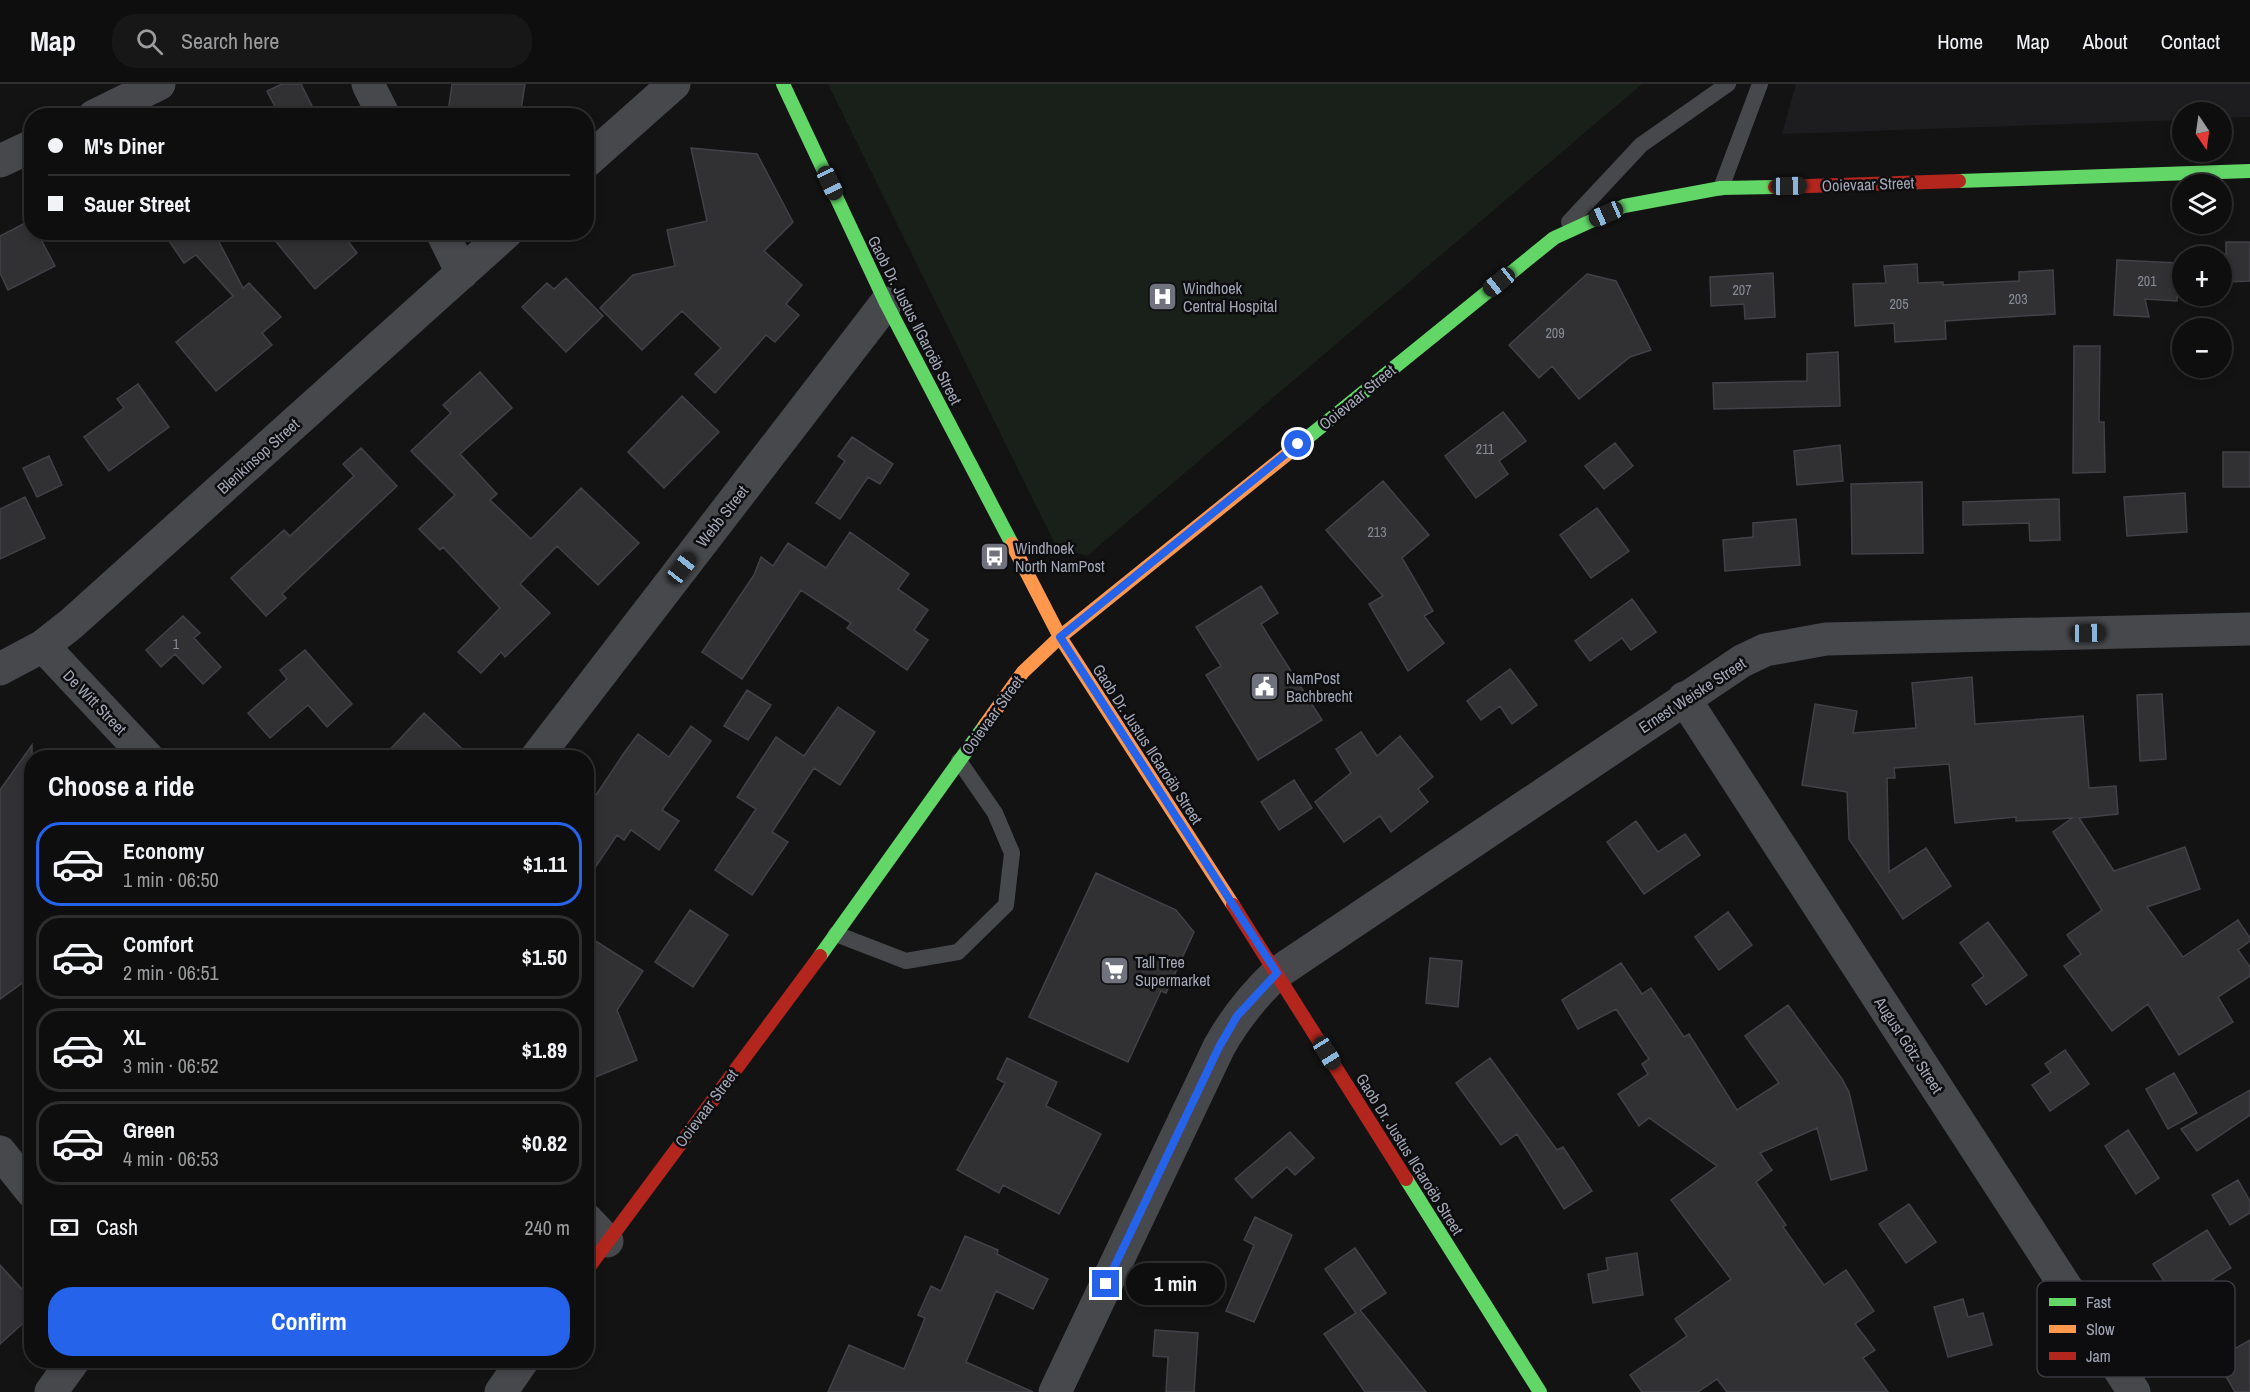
<!DOCTYPE html>
<meta charset="utf-8">
<style>
:root{--surface:#0e0e0e;--page:#171717;--text:#f1f3f6;--muted:#9b9c9e;--line:#2e2e2e;--accent:#2563eb}
body{margin:0;font-family:"Archivo Narrow",sans-serif;background:var(--page);color:var(--text);height:100vh;display:flex;flex-direction:column;font-size:22px;white-space:nowrap}
*{box-sizing:border-box;margin:0}
p{font-size:20px;color:var(--muted)}
.icon{flex:none;width:33px;height:33px;fill:none;stroke:currentColor;stroke-width:2;stroke-linecap:round;stroke-linejoin:round}
.map{position:relative;flex:1;overflow:hidden}
.panel{position:absolute;left:24px;top:666px;width:570px;height:618px;display:flex;flex-direction:column;background:var(--surface);border-radius:24px;box-shadow:0 3px 9px #0003,0 0 0 2px var(--line)}
.panel>*{flex:none}
.banner{position:absolute;left:24px;top:24px;width:570px;height:132px;border-radius:24px;box-shadow:0 3px 9px #0003,0 0 0 2px var(--line);display:grid;align-content:center;height:132px;padding:0 24px;background:var(--surface)}
.needle{width:39px;rotate:167deg}
.buttons{position:absolute;left:2172px;top:18px;display:grid;gap:12px}
.buttons a{display:grid;place-items:center;width:60px;height:60px;border-radius:50%;background:var(--surface);box-shadow:0 3px 9px #0003,0 0 0 2px var(--line);font-size:30px}
.end{position:absolute;width:27px;height:27px;margin:-14px;border:8px solid #2563eb;background:#fff;box-shadow:0 0 0 3px #fff}
.from{border-radius:50%}
.bubble{position:absolute;height:42px;border-radius:21px;background:var(--surface);box-shadow:0 3px 9px #0003,0 0 0 2px var(--line);font-size:20px;font-weight:700;line-height:42px;text-align:center}
.car{position:absolute;width:18px;height:36px;margin:-18px -9px;border-radius:8px;box-shadow:0 0 4px 2px #0007;background:linear-gradient(#222 24%,#8ab4d8 0 40%,#222 0 76%,#8ab4d8 0 86%,#222 0)}
.banner b{display:flex;align-items:center;gap:21px;height:57px;font-size:22px}
.banner b+b{border-top:2px solid var(--line)}
.banner i{width:15px;height:15px;background:var(--text)}
ul{padding:0;list-style:none}
li{display:flex;align-items:center;gap:18px;height:84px;margin:0 12px 9px;padding:0 12px;border:3px solid var(--line);border-radius:24px}
li div{flex:1}
li b{display:block;font-size:22px}
li em{font-style:normal;font-weight:700}
li.active{border-color:var(--accent)}
li>.icon{width:54px;height:54px;stroke-width:1.5}
h2{padding:0 24px;font-size:27px;line-height:72px}
.pay{display:flex;align-items:center;gap:15px;height:66px;padding:0 24px;font-size:22px}
.pay p{margin-inline-start:auto}
.primary-button{display:flex;gap:12px;margin-top:auto;padding:12px 24px}
.primary-button a{flex:1;height:69px;border-radius:24px;background:var(--accent);color:#fff;font-size:24px;font-weight:700;line-height:69px;text-align:center}
header{display:flex;align-items:center;gap:36px;box-sizing:border-box;height:84px;padding:0 30px;background:var(--surface);border-bottom:2px solid var(--line)}
header strong{font-size:28px}
nav{display:flex;gap:33px;margin-inline-start:auto;font-size:21px}
.search{width:420px;height:54px;background:var(--page);display:flex;align-items:center;gap:15px;box-sizing:border-box;padding:0 21px;border-radius:24px;color:var(--muted);font-size:22px}
.map>svg:first-child{display:block}
</style>
<header>
<strong>Map</strong>
<div class="search"><svg class="icon" aria-label="search" viewBox="0 0 24 24"><circle cx="10" cy="10" r="6"/><path d="M15 15l6 6"/></svg>Search here</div>
<nav><a>Home</a><a>Map</a><a>About</a><a>Contact</a></nav>
</header>
<div class="map">
<svg width="2250" height="1308" viewBox="0 0 2250 1308">
<rect width="100%" height="100%" fill="#131313"/>
<path fill="#1d1d1f" d="M 1796,0 L 2250,0 L 2250,33 L 2222,34 L 2222,28 L 2182,28 L 2182,36 L 1782,50 Z"/>
<path fill="#19201a" d="M 828,0 L 1642,0 L 1087,472 L 1056,462 Z"/>
<path fill="#313133" stroke="#414247" stroke-width="1.5" d="M 282,0 L 301,0 L 317,32 L 280,32 L 267,7 Z
M 452,0 L 525,0 L 520,32 L 448,29 Z
M 691,64 L 757,70 L 793,138 L 764,167 L 802,201 L 786,220 L 799,231 L 775,258 L 766,251 L 715,309 L 695,290 L 721,264 L 682,227 L 642,266 L 600,224 L 633,191 L 675,182 L 667,146 L 707,137 Z
M 31,136 L 32,148 L 37,148 L 55,182 L 8,206 L 0,189 L 0,152 Z
M 163,148 L 228,148 L 218,156 L 243,204 L 249,199 L 281,233 L 262,249 L 272,261 L 216,307 L 176,258 L 233,212 L 196,171 L 184,179 Z
M 268,148 L 341,148 L 357,169 L 315,205 Z
M 2226,158 L 2250,158 L 2250,197 L 2226,198 Z
M 2117,176 L 2179,179 L 2177,217 L 2145,215 L 2149,233 L 2114,231 Z
M 1917,180 L 1918,199 L 1943,198 L 1943,201 L 2019,197 L 2019,188 L 2053,186 L 2055,230 L 1945,237 L 1946,255 L 1895,258 L 1894,239 L 1855,242 L 1853,200 L 1886,199 L 1884,182 Z
M 1773,189 L 1775,233 L 1745,235 L 1744,220 L 1711,222 L 1710,193 Z
M 1587,190 L 1616,197 L 1651,266 L 1630,273 L 1579,315 L 1552,282 L 1539,294 L 1509,261 Z
M 566,194 L 603,232 L 566,268 L 522,223 L 547,199 L 554,205 Z
M 2074,262 L 2100,262 L 2099,338 L 2104,338 L 2105,388 L 2073,389 Z
M 1838,268 L 1840,322 L 1714,325 L 1713,299 L 1807,297 L 1807,270 Z
M 480,288 L 512,324 L 460,370 L 497,410 L 490,416 L 531,455 L 581,404 L 639,459 L 598,501 L 557,462 L 520,500 L 550,529 L 505,573 L 501,568 L 481,589 L 458,568 L 500,524 L 443,463 L 440,466 L 419,445 L 455,411 L 411,367 L 451,329 L 443,321 Z
M 138,300 L 169,343 L 109,387 L 84,353 L 124,324 L 117,315 Z
M 682,312 L 719,348 L 664,404 L 628,368 Z
M 1503,328 L 1526,357 L 1499,377 L 1508,390 L 1476,414 L 1445,372 Z
M 852,353 L 893,380 L 880,400 L 868,393 L 840,435 L 816,419 L 845,377 L 838,372 Z
M 1615,359 L 1633,382 L 1604,405 L 1585,382 Z
M 1840,361 L 1843,397 L 1797,401 L 1794,367 Z
M 361,364 L 397,402 L 282,510 L 286,514 L 266,532 L 231,494 L 284,446 L 290,452 L 354,392 L 343,380 Z
M 2223,368 L 2250,368 L 2250,403 L 2223,403 Z
M 49,372 L 62,401 L 37,413 L 23,384 Z
M 1383,397 L 1429,451 L 1402,474 L 1433,527 L 1424,532 L 1444,559 L 1408,587 L 1369,520 L 1383,512 L 1326,446 Z
M 1922,398 L 1923,469 L 1852,470 L 1851,400 Z
M 2185,409 L 2187,448 L 2127,452 L 2124,413 Z
M 25,413 L 45,454 L 0,475 L 0,425 Z
M 2059,415 L 2060,456 L 2030,457 L 2029,439 L 1963,441 L 1963,418 Z
M 1597,424 L 1629,467 L 1591,494 L 1560,451 Z
M 1796,435 L 1800,481 L 1725,487 L 1723,456 L 1753,453 L 1753,439 Z
M 850,448 L 909,490 L 898,505 L 928,526 L 914,546 L 928,556 L 907,586 L 847,544 L 851,539 L 801,506 L 742,595 L 702,568 L 754,491 L 761,473 L 773,482 L 788,459 L 826,484 Z
M 1261,502 L 1278,529 L 1261,540 L 1322,636 L 1258,676 L 1206,591 L 1221,582 L 1196,543 Z
M 1632,515 L 1656,548 L 1631,566 L 1622,554 L 1590,577 L 1575,557 Z
M 183,532 L 200,549 L 194,554 L 221,583 L 203,600 L 175,570 L 161,583 L 146,566 Z
M 305,566 L 352,620 L 327,643 L 308,621 L 270,654 L 248,629 L 287,595 L 280,586 Z
M 1510,585 L 1537,621 L 1512,640 L 1500,622 L 1481,636 L 1467,617 Z
M 1972,593 L 1975,640 L 2083,632 L 2089,704 L 2116,702 L 2118,730 L 2079,734 L 2114,787 L 2185,763 L 2200,805 L 2147,823 L 2183,873 L 2238,836 L 2250,854 L 2250,857 L 2238,866 L 2250,883 L 2250,892 L 2218,913 L 2233,938 L 2179,971 L 2148,920 L 2112,947 L 2064,882 L 2081,870 L 2067,851 L 2102,826 L 2053,748 L 2072,734 L 2016,737 L 2016,733 L 1955,739 L 1949,680 L 1894,684 L 1895,694 L 1887,694 L 1889,788 L 1926,764 L 1951,802 L 1903,835 L 1849,755 L 1847,708 L 1802,701 L 1815,620 L 1857,627 L 1853,649 L 1916,644 L 1912,599 Z
M 747,606 L 771,621 L 748,656 L 724,642 Z
M 2162,610 L 2166,675 L 2140,677 L 2137,611 Z
M 838,623 L 875,648 L 840,701 L 814,684 L 772,748 L 788,758 L 752,811 L 715,786 L 756,725 L 737,713 L 776,653 L 804,672 Z
M 424,629 L 472,674 L 382,674 Z
M 691,642 L 711,657 L 662,726 L 679,737 L 659,766 L 631,746 L 624,756 L 617,751 L 586,797 L 586,726 L 624,669 L 638,650 L 669,673 Z
M 1361,648 L 1377,672 L 1400,652 L 1433,693 L 1418,705 L 1428,718 L 1391,748 L 1380,732 L 1344,758 L 1315,718 L 1351,689 L 1336,665 Z
M 32,661 L 32,892 L 0,915 L 0,706 Z
M 1294,696 L 1312,724 L 1279,746 L 1261,718 Z
M 1636,737 L 1658,768 L 1685,750 L 1700,771 L 1644,810 L 1607,758 Z
M 1096,789 L 1176,826 L 1194,848 L 1166,909 L 1161,907 L 1128,978 L 1029,933 Z
M 690,826 L 728,851 L 693,903 L 655,878 Z
M 1728,828 L 1752,861 L 1719,886 L 1695,853 Z
M 1988,838 L 2027,891 L 1986,921 L 1972,901 L 1984,892 L 1960,859 Z
M 586,851 L 643,887 L 617,926 L 637,976 L 586,997 Z
M 1430,874 L 1462,877 L 1458,923 L 1426,919 Z
M 1621,879 L 1642,910 L 1651,904 L 1684,953 L 1689,950 L 1737,1026 L 1779,999 L 1745,952 L 1788,921 L 1842,995 L 1849,1008 L 1867,1086 L 1831,1096 L 1817,1044 L 1760,1069 L 1772,1086 L 1756,1098 L 1786,1141 L 1783,1143 L 1824,1201 L 1846,1186 L 1874,1227 L 1855,1240 L 1875,1266 L 1863,1274 L 1888,1308 L 1727,1308 L 1717,1295 L 1698,1308 L 1642,1308 L 1630,1291 L 1687,1252 L 1675,1235 L 1731,1195 L 1671,1116 L 1717,1082 L 1649,1034 L 1639,1042 L 1618,1010 L 1648,990 L 1642,980 L 1649,975 L 1616,925 L 1578,945 L 1562,916 Z
M 2065,966 L 2089,1000 L 2050,1027 L 2032,1001 L 2051,988 L 2045,980 Z
M 1007,974 L 1057,998 L 1046,1022 L 1101,1050 L 1059,1130 L 1003,1101 L 999,1109 L 957,1086 L 1005,999 L 997,995 Z
M 1490,974 L 1557,1066 L 1563,1063 L 1592,1107 L 1564,1125 L 1517,1050 L 1501,1061 L 1456,999 Z
M 2174,989 L 2197,1029 L 2168,1045 L 2146,1005 Z
M 2250,1006 L 2250,1031 L 2197,1067 L 2181,1045 Z
M 2128,1046 L 2159,1094 L 2136,1110 L 2105,1062 Z
M 1290,1048 L 1314,1074 L 1295,1091 L 1287,1083 L 1252,1114 L 1235,1095 Z
M 2238,1096 L 2250,1117 L 2250,1129 L 2230,1141 L 2212,1111 Z
M 1909,1120 L 1936,1158 L 1906,1179 L 1879,1140 Z
M 1255,1133 L 1292,1151 L 1254,1238 L 1226,1227 L 1254,1161 L 1244,1156 Z
M 2207,1146 L 2231,1184 L 2185,1213 L 2176,1200 L 2169,1205 L 2153,1180 Z
M 965,1152 L 998,1166 L 997,1170 L 1048,1195 L 1033,1225 L 996,1207 L 966,1278 L 1033,1308 L 828,1308 L 849,1261 L 904,1285 L 925,1234 L 918,1231 L 931,1202 L 941,1207 Z
M 1355,1164 L 1386,1209 L 1360,1226 L 1426,1308 L 1365,1308 L 1324,1250 L 1356,1229 L 1325,1185 Z
M 1637,1169 L 1643,1211 L 1593,1219 L 1588,1190 L 1608,1186 L 1606,1174 Z
M 0,1181 L 32,1216 L 32,1231 L 0,1260 Z
M 1963,1215 L 1968,1233 L 1983,1229 L 1992,1261 L 1948,1273 L 1934,1223 Z
M 1155,1246 L 1198,1249 L 1194,1308 L 1166,1308 L 1168,1273 L 1153,1272 Z
M 2250,1256 L 2250,1308 L 2235,1308 L 2216,1275 Z"/>
<g fill="none" stroke-linecap="round" stroke-linejoin="round">
<path stroke="#46484c" stroke-width="16" d="M 1721,104 L 1760,0
M 1569,138 L 1641,61 L 1728,0
M 836,850 L 906,877 L 958,868 L 1006,821 L 1012,769 L 995,729 L 959,677"/>
<path stroke="#46484c" stroke-width="33" d="M 368,0 L 384,32
M 94,32 L 159,0
M 0,77 L 32,62
M 586,78 L 674,0
M 442,148 L 462,189
M 43,562 L 148,674
M 0,585 L 43,562 L 71,540 L 507,148
M 1684,614 L 2134,1308
M 536,674 L 886,219
M 0,1068 L 32,1108
M 586,1135 L 607,1157
M 51,1308 L 74,1276
M 501,1308 L 523,1276
M 1055,1308 L 1219,963 C 1235,934 1253,912 1277,889 L 1742,577 L 1765,566 L 1826,555 L 2250,545"/>
<path stroke="#63d668" stroke-width="14" d="M 783,0 L 886,219 L 1012,460
M 1959,97 L 2250,87
M 1291,367 L 1554,154 L 1624,122 L 1721,104 L 1775,103
M 820,872 L 985,641
M 1406,1095 L 1540,1308"/>
<path stroke="#ff974d" stroke-width="14" d="M 1012,460 L 1060,553 L 1233,821
M 985,641 L 1023,588 L 1060,553 L 1291,367"/>
<path stroke="#b3261e" stroke-width="14" d="M 1775,103 L 1959,97
M 1233,821 L 1406,1095
M 586,1187 L 820,872"/>
</g>
<g fill="none" stroke-linecap="round" stroke-linejoin="round">
<path stroke="#2563eb" stroke-width="8" d="M 1106,1200 L 1219,963 L 1237,932 L 1277,889 L 1060,553 L 1298,360"/>
</g>
<defs>
<symbol id="hospital-square" viewBox="-11 -11 22 22"><rect x="-9" y="-9" width="18" height="18" rx="4" fill="#70737d" stroke="#0d0d0f"/><path d="M-5-5h3v3.5h4V-5h3V5h-3V1.5h-4V5h-3Z" fill="#fff"/></symbol>
<symbol id="bus-square" viewBox="-11 -11 22 22"><rect x="-9" y="-9" width="18" height="18" rx="4" fill="#70737d" stroke="#0d0d0f"/><path d="M-5-6H5V4H4V6H2V4H-2V6H-4V4H-5ZM-3.5-4V0h7V-4ZM-3.5 1.2v1.5H-2V1.2ZM2 1.2v1.5H3.5V1.2Z" fill="#fff"/></symbol>
<symbol id="civic-square" viewBox="-11 -11 22 22"><rect x="-9" y="-9" width="18" height="18" rx="4" fill="#70737d" stroke="#0d0d0f"/><path d="M-.6-6.5H3V-4.5H.6V-3L4-1V1h2V6H-6V1h2V-1L-.6-3ZM-1.2 2.5V6h2.4V2.5Z" fill="#fff"/></symbol>
<symbol id="supermarket-square" viewBox="-11 -11 22 22"><rect x="-9" y="-9" width="18" height="18" rx="4" fill="#70737d" stroke="#0d0d0f"/><path d="M-6-5.5h2.5l.6 2H6L4.5 2H-2.5L-4.4-4H-6ZM-1.5 3.2a1.3 1.3 0 1 0 .1 0ZM3 3.2a1.3 1.3 0 1 0 .1 0Z" fill="#fff"/></symbol>
</defs>
<g fill-rule="evenodd">
<use href="#hospital-square" x="1146" y="196" width="33" height="33"/>
<use href="#bus-square" x="978" y="456" width="33" height="33"/>
<use href="#civic-square" x="1248" y="586" width="33" height="33"/>
<use href="#supermarket-square" x="1098" y="870" width="33" height="33"/>
</g>
<g text-anchor="middle" stroke-width="5" stroke-linejoin="round" paint-order="stroke">
<g font-size="14" fill="#868a95">
<text x="2147" y="202">201</text>
<text x="1742" y="211">207</text>
<text x="2018" y="220">203</text>
<text x="1899" y="225">205</text>
<text x="1555" y="254">209</text>
<text x="1485" y="370">211</text>
<text x="1377" y="453">213</text>
<text x="176" y="565">1</text>
</g>
<g font-size="16" fill="#a2a7b6" stroke="#0d0d0f">
<text transform="translate(1868 100) rotate(-2)" y="6">Ooievaar Street</text>
<text transform="translate(915 236) rotate(63)" y="6">Gaob Dr. Justus ǁGaroëb Street</text>
<text transform="translate(1357 313) rotate(-39)" y="6">Ooievaar Street</text>
<text transform="translate(258 372) rotate(-42)" y="6">Blenkinsop Street</text>
<text transform="translate(722 432) rotate(-52)" y="6">Webb Street</text>
<text transform="translate(1692 611) rotate(-33)" y="6">Ernest Weiske Street</text>
<text transform="translate(95 618) rotate(46)" y="6">De Witt Street</text>
<text transform="translate(992 631) rotate(-54)" y="6">Ooievaar Street</text>
<text transform="translate(1148 660) rotate(57)" y="6">Gaob Dr. Justus ǁGaroëb Street</text>
<text transform="translate(1909 961) rotate(57)" y="6">August Götz Street</text>
<text transform="translate(706 1024) rotate(-53)" y="6">Ooievaar Street</text>
<text transform="translate(1410 1070) rotate(58)" y="6">Gaob Dr. Justus ǁGaroëb Street</text>
</g>
<g font-size="16" fill="#a2a7b6" stroke="#0d0d0f" text-anchor="start">
<text x="1183" y="210">Windhoek<tspan x="1183" dy="18">Central Hospital</tspan></text>
<text x="1015" y="470">Windhoek<tspan x="1015" dy="18">North NamPost</tspan></text>
<text x="1286" y="600">NamPost<tspan x="1286" dy="18">Bachbrecht</tspan></text>
<text x="1135" y="884">Tall Tree<tspan x="1135" dy="18">Supermarket</tspan></text>
</g>
</g>
<rect x="2037" y="1197" width="198" height="96" rx="9" fill="#0d0d0f" stroke="#3a3b41" stroke-width="1.5"/>
<rect x="2049" y="1214" width="27" height="8" fill="#63d668"/>
<rect x="2049" y="1241" width="27" height="8" fill="#ff974d"/>
<rect x="2049" y="1268" width="27" height="8" fill="#b3261e"/>
<g font-size="16" fill="#a2a7b6">
<text x="2086" y="1224">Fast</text>
<text x="2086" y="1251">Slow</text>
<text x="2086" y="1278">Jam</text>
</g>
</svg>
<div class="buttons">
<a><svg class="needle" viewBox="-14 -14 28 28"><path d="M0-13l5 13h-10z" fill="#e53935"/><path d="M0 13l5-13h-10z" fill="#9b9c9e"/></svg></a>
<a><svg class="icon" aria-label="layers" viewBox="0 0 24 24"><path d="M12 4l9 5-9 5-9-5zM3 14l9 5 9-5"/></svg></a>
<a>+</a>
<a>−</a>
</div>
<i class="end from" style="left:1298px;top:360px"></i>
<i class="end" style="left:1106px;top:1200px"></i>
<div class="bubble" style="left:1126px;top:1179px;width:99px">1 min</div>
<i class="car" style="left:830px;top:99px;rotate:155deg"></i>
<i class="car" style="left:1789px;top:102px;rotate:89deg"></i>
<i class="car" style="left:1606px;top:130px;rotate:246deg"></i>
<i class="car" style="left:1499px;top:198px;rotate:231deg"></i>
<i class="car" style="left:682px;top:484px;rotate:38deg"></i>
<i class="car" style="left:2088px;top:549px;rotate:89deg"></i>
<i class="car" style="left:1327px;top:969px;rotate:148deg"></i>
<div class="banner">
<b><i class="from"></i>M's Diner</b>
<b><i></i>Sauer Street</b>
</div>
<section class="panel">
<h2>Choose a ride</h2>
<ul>
<li class="active"><svg class="icon" aria-label="car" viewBox="0 0 24 24"><path d="M5 17H2v-5l4-1 3-4h7l3 4 3 1v5h-3M9 17h6M6 11h13"/><circle cx="7" cy="17" r="2"/><circle cx="17" cy="17" r="2"/></svg><div><b>Economy</b><p>1 min · 06:50</p></div><em>$1.11</em></li>
<li><svg class="icon" aria-label="car" viewBox="0 0 24 24"><path d="M5 17H2v-5l4-1 3-4h7l3 4 3 1v5h-3M9 17h6M6 11h13"/><circle cx="7" cy="17" r="2"/><circle cx="17" cy="17" r="2"/></svg><div><b>Comfort</b><p>2 min · 06:51</p></div><em>$1.50</em></li>
<li><svg class="icon" aria-label="car" viewBox="0 0 24 24"><path d="M5 17H2v-5l4-1 3-4h7l3 4 3 1v5h-3M9 17h6M6 11h13"/><circle cx="7" cy="17" r="2"/><circle cx="17" cy="17" r="2"/></svg><div><b>XL</b><p>3 min · 06:52</p></div><em>$1.89</em></li>
<li><svg class="icon" aria-label="car" viewBox="0 0 24 24"><path d="M5 17H2v-5l4-1 3-4h7l3 4 3 1v5h-3M9 17h6M6 11h13"/><circle cx="7" cy="17" r="2"/><circle cx="17" cy="17" r="2"/></svg><div><b>Green</b><p>4 min · 06:53</p></div><em>$0.82</em></li>
</ul>
<div class="pay"><svg class="icon" aria-label="cash" viewBox="0 0 24 24"><path d="M3 7h18v10H3z"/><circle cx="12" cy="12" r="2"/></svg>Cash<p>240 m</p></div>
<div class="primary-button"><a>Confirm</a></div>
</section>
</div>
